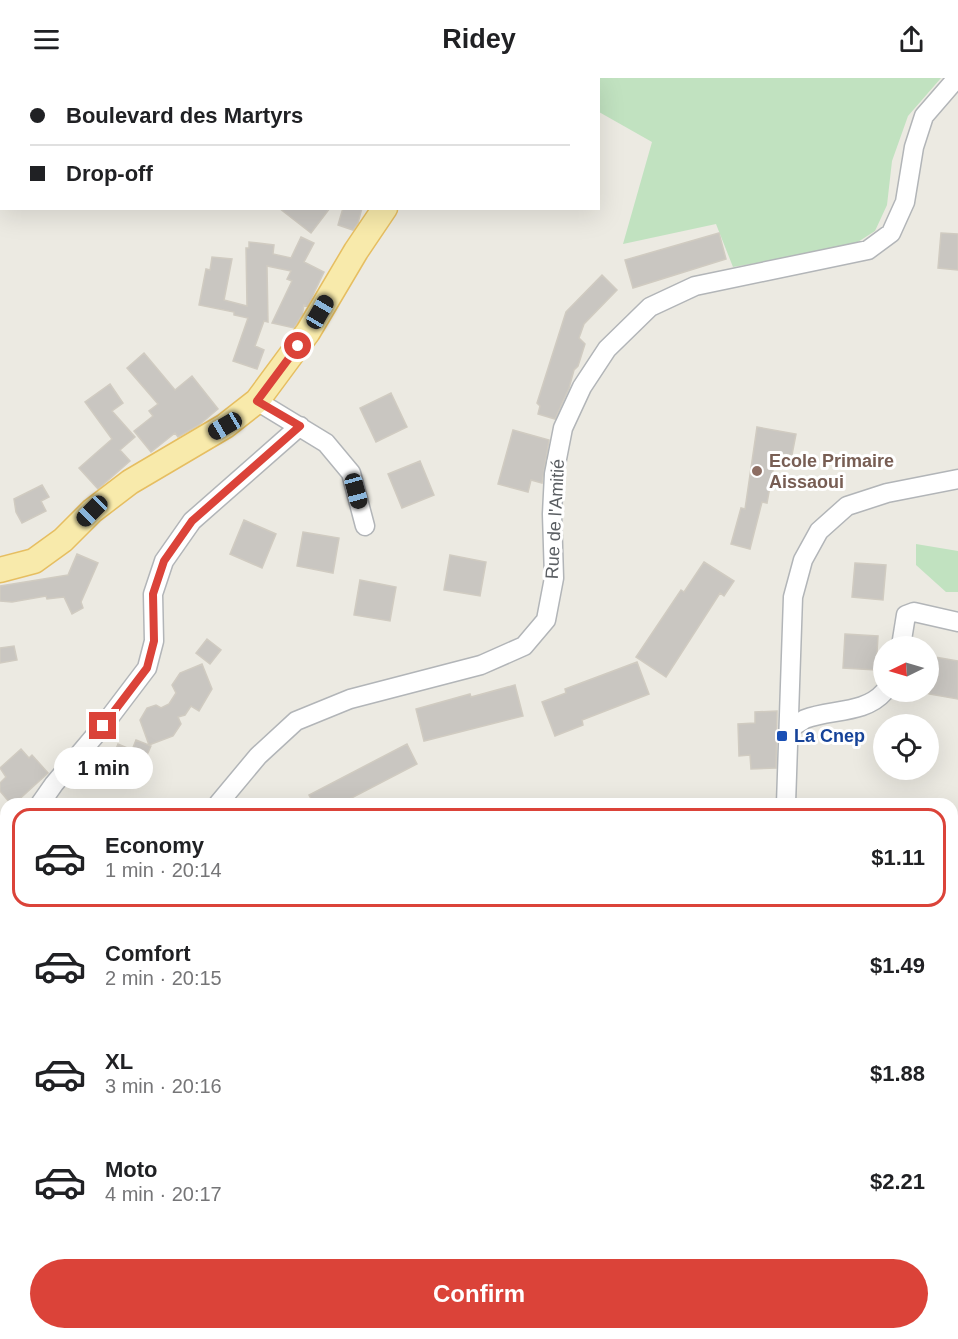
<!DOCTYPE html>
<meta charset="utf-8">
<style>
:root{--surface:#fff;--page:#f6f6f6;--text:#202124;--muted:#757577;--line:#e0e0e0;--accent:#db4339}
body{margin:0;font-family:Arial,sans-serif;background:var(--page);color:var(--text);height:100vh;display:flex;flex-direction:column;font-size:22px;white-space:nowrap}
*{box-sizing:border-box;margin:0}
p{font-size:20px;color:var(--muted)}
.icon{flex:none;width:33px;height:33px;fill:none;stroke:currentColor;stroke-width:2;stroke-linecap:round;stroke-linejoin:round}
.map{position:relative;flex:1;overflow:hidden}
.sheet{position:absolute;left:0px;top:720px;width:958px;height:542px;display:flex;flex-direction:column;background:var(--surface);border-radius:18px 18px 0 0;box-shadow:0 6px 24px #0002}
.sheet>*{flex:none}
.hud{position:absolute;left:0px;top:0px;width:600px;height:132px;box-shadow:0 6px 24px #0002;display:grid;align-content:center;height:132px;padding:0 30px;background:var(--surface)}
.needle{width:39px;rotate:265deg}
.controls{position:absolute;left:873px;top:558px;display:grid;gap:12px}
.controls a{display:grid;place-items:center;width:66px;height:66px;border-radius:50%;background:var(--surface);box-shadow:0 6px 24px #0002;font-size:30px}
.end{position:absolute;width:27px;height:27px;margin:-14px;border:8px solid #db4339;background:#fff;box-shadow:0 0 0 3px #fff}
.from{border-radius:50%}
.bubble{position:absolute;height:42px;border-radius:21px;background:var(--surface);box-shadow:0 6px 24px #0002;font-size:20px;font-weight:600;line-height:42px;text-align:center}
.car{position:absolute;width:18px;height:36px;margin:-18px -9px;border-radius:8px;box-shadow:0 0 4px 2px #0007;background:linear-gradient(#222 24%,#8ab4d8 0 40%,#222 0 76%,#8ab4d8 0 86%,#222 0)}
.hud b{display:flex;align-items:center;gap:21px;height:57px;font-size:22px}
.hud b+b{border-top:2px solid var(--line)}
.hud i{width:15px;height:15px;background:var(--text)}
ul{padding:10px 0 0;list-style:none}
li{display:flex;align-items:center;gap:18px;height:99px;margin:0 12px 9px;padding:0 18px;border:3px solid transparent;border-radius:18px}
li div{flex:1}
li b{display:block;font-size:22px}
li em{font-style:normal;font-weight:600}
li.on{border-color:var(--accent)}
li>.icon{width:54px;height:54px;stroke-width:1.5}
.primary-button{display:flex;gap:12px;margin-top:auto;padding:12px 30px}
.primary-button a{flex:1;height:69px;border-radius:36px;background:var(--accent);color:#fff;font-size:24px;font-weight:600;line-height:69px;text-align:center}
header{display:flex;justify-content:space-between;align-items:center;height:78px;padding:0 30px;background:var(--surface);font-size:27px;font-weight:600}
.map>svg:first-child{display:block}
</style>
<header><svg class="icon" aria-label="menu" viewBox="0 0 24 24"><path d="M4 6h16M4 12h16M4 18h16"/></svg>Ridey<svg class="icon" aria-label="share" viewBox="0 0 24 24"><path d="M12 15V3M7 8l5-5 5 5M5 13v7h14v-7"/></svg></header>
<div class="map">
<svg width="958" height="1261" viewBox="0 0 958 1261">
<rect width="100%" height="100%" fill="#eceae2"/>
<path fill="#c1e2c0" d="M 537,0 L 941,0 L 908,38 L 892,83 L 887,127 L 875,153 L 850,169 L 733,189 L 716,146 L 623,166 L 652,64 L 599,34 L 598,2 Z
M 916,466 L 958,473 L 958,514 L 946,514 L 916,487 Z"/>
<path fill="#c9c6c1" stroke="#d0cbc1" stroke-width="1.5" d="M 279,130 L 330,130 L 311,155 Z
M 343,130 L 362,130 L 358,145 L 353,152 L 338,147 Z
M 719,155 L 726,181 L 633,210 L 625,182 Z
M 941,155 L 958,156 L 958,192 L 938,190 Z
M 301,159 L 314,165 L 304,184 L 324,194 L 311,221 L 307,228 L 304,227 L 302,237 L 294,250 L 272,245 L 292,203 L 287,201 L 291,193 L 267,188 L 268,244 L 264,243 L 255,268 L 264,272 L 257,291 L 233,283 L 248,240 L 234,237 L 234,234 L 199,227 L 206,191 L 210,192 L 212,179 L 232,181 L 224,222 L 247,228 L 246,170 L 249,170 L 249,164 L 274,167 L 273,176 L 291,180 Z
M 602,197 L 617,212 L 584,246 L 579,260 L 585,266 L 578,288 L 574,292 L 569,310 L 555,341 L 538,336 L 540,328 L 537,325 L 566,234 Z
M 144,275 L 175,312 L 192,298 L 218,331 L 199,347 L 178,359 L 175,355 L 151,374 L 134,353 L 153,338 L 149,333 L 158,326 L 127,290 Z
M 110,306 L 123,325 L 112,333 L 135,359 L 120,372 L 130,383 L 98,411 L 79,390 L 112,361 L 85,324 Z
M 391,315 L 407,349 L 376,364 L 360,330 Z
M 757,349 L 796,356 L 792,377 L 776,375 L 767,425 L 762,424 L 750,471 L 731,466 L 741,430 L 745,431 Z
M 513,352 L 549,362 L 542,405 L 531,402 L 528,414 L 498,406 Z
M 420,383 L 434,417 L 402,430 L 388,396 Z
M 42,407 L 49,419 L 41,423 L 46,433 L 22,445 L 16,434 L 14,421 Z
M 244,442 L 276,456 L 262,490 L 230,476 Z
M 303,454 L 339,460 L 333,495 L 297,488 Z
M 77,476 L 98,485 L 81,524 L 83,530 L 72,536 L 64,519 L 47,521 L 46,518 L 12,524 L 0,523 L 0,508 L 68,497 Z
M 450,477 L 486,484 L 480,518 L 444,512 Z
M 704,484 L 734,503 L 724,518 L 720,515 L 666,599 L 636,579 L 681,512 L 684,514 Z
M 855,485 L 886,487 L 883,522 L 852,519 Z
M 360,502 L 396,509 L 390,543 L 354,537 Z
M 845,556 L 878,558 L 876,592 L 843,590 Z
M 207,561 L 221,572 L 210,586 L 196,575 Z
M 14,568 L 17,582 L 0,585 L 0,570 Z
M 935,579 L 958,583 L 958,621 L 929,616 Z
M 637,584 L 649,616 L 582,642 L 583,647 L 555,658 L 542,624 L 566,615 L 565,611 Z
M 202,586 L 212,611 L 199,633 L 191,628 L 185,637 L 178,639 L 181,646 L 173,658 L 149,667 L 140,642 L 147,630 L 156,627 L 161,630 L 169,626 L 176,615 L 172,607 L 180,595 Z
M 515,607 L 523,638 L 424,663 L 416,631 L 470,616 L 471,619 Z
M 777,633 L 776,690 L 751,691 L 750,677 L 739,678 L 738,646 L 755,645 L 755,634 Z
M 136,662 L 151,668 L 142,688 L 148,690 L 143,704 L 126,697 L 131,686 L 113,678 L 118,666 L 132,672 Z
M 407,666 L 417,686 L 340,726 L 314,726 L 309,717 Z
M 21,671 L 29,680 L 32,677 L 48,695 L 14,726 L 11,726 L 0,713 L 0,705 L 6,699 L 0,690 Z"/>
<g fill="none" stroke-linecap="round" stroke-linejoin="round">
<defs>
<path id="minor" d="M 379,2 L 381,0
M 257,323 L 326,365 L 351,395 L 365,448
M 901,568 L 906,537 L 914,534 L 958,544
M 789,651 C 794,648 800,644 805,641 C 830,631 865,636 884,614
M 40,726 L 54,706 L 103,648 L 147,590 L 154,563 L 153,516 L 164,483 L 192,443 L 300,348
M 218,726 L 258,678 L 296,643 L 350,621 L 481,587 L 524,568 L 546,542 L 554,500 L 552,436 L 554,396 L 563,350 L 582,309 L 607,271 L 650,229 L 695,208 L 868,172 L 891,155 L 905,124 L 914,69 L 924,38 L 957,0
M 786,726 L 793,519 L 803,482 L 819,453 L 847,428 L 887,415 L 958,401
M 952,811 L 958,810
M 0,849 L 6,849
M 952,1016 L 958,1017
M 0,1105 L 6,1108
M 952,1235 L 958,1234
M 237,1256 L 244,1261
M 80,1261 L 81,1256"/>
<path id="major" d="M 497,2 L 498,0
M 0,492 L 34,483 L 63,462 L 92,433 L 130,404 L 225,348 L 257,323 L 308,254 L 356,173 L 385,130"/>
</defs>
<use href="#minor" stroke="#b2b5b8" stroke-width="21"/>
<use href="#major" stroke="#e6be61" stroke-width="27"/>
<use href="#minor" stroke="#fff" stroke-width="18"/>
<use href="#major" stroke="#f8eaab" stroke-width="24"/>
</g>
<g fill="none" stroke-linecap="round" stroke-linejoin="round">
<path stroke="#db4339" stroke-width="8" d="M 103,648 L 147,590 L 154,563 L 153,516 L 164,483 L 192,443 L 300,348 L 257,323 L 298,268"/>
</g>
<circle fill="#8d6e63" stroke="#fff" stroke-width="2" cx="757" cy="393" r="6"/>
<rect fill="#1a4fb4" stroke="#fff" stroke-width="2" x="776" y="652" width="12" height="12" rx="3"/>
<g text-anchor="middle" stroke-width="6" stroke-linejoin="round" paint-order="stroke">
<g font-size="18" font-weight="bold" fill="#785e54" stroke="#fff" text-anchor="start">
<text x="769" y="389">Ecole Primaire<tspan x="769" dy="21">Aissaoui</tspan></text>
</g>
<g font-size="18" fill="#5a5e62" stroke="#fff">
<text transform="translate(555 441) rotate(-87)" y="6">Rue de l'Amitié</text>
</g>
<g font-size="18" font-weight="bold" fill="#164399" stroke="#fff" text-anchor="start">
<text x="794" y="664">La Cnep</text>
</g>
</g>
</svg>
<div class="controls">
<a><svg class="needle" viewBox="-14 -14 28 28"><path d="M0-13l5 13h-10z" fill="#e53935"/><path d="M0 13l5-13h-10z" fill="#757577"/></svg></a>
<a><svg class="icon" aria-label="locate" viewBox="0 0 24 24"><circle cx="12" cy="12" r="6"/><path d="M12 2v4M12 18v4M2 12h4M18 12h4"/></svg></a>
</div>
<i class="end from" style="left:298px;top:268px"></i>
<i class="end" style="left:103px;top:648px"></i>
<div class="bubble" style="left:54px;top:669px;width:99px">1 min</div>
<i class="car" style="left:320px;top:234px;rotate:30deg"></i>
<i class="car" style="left:225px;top:348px;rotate:240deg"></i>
<i class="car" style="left:356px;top:413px;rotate:165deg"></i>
<i class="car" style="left:92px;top:433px;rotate:225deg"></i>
<div class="hud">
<b><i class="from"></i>Boulevard des Martyrs</b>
<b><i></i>Drop-off</b>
</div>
<section class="sheet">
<ul>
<li class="on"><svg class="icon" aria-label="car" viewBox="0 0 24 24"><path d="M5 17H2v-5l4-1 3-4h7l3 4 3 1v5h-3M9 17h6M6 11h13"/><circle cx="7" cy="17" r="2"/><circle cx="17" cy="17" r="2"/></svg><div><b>Economy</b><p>1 min · 20:14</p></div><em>$1.11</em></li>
<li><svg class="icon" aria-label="car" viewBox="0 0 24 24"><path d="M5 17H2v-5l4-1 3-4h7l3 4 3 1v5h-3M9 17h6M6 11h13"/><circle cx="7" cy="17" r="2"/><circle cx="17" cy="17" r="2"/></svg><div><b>Comfort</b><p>2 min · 20:15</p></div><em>$1.49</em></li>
<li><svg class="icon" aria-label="car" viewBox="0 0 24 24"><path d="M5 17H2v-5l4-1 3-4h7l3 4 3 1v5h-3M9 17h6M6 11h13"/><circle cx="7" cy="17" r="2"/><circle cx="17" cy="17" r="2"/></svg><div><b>XL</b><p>3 min · 20:16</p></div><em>$1.88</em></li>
<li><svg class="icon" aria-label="car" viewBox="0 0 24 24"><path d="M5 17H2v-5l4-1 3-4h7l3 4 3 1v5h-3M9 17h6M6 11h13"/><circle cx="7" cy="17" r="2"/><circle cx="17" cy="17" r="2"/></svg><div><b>Moto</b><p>4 min · 20:17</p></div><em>$2.21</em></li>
</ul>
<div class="primary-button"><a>Confirm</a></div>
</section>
</div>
